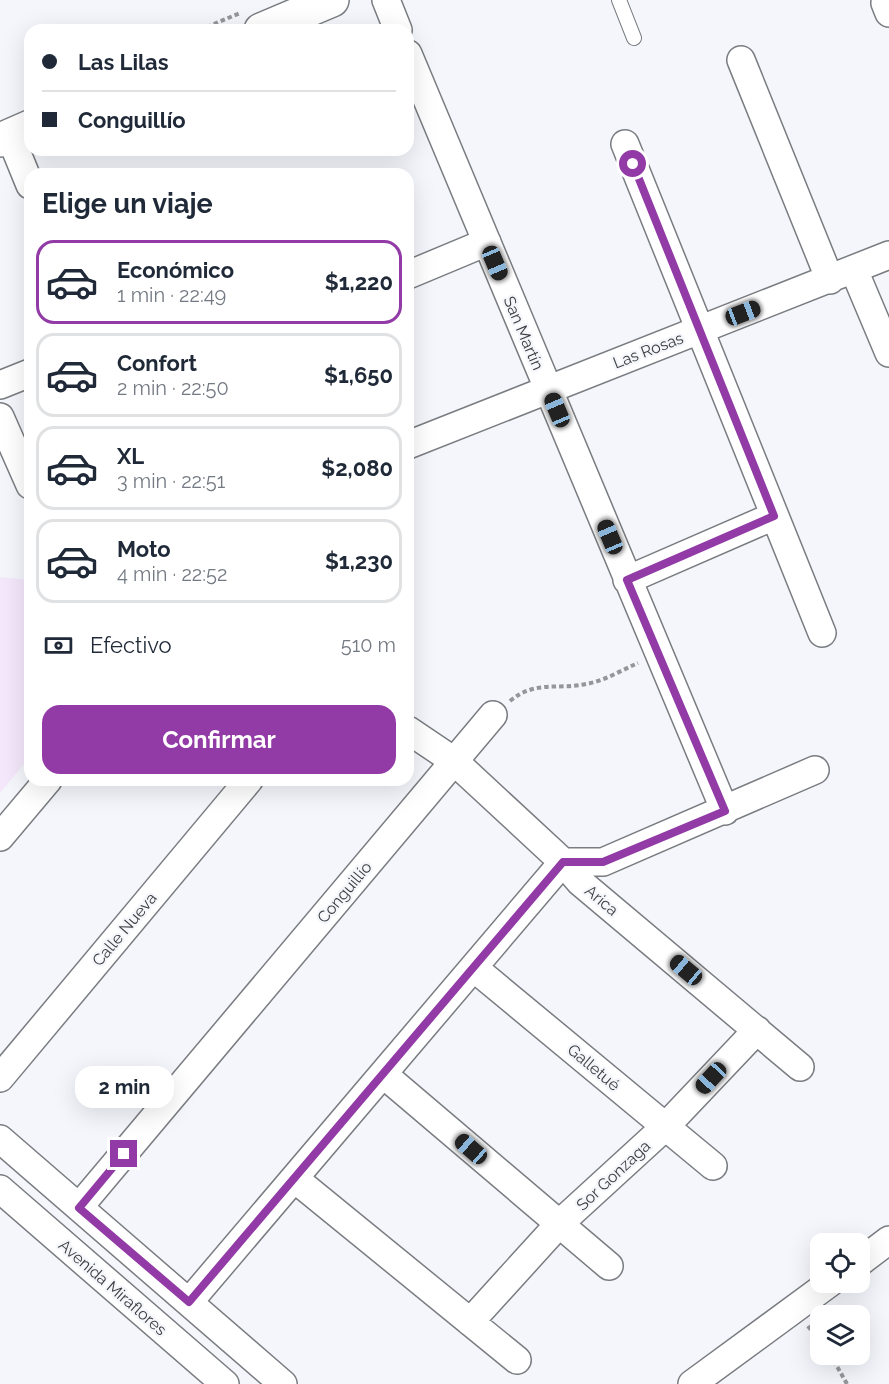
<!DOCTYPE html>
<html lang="es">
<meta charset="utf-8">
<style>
:root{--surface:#fff;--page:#f2f2f3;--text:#1f2937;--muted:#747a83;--line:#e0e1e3;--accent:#923aa6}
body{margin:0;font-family:Raleway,sans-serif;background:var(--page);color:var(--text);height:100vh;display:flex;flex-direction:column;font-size:22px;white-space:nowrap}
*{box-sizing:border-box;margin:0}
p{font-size:20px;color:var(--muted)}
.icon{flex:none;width:33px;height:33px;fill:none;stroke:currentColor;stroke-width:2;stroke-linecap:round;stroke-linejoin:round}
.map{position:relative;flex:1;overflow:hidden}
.side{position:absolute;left:24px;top:168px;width:390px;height:618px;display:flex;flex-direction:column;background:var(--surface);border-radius:18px;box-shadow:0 6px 24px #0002}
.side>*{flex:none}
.top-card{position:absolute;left:24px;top:24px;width:390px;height:132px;border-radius:18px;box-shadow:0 6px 24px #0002;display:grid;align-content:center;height:132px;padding:0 18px;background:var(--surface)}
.fabs{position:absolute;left:810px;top:1233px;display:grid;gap:12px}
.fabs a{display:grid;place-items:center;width:60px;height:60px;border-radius:12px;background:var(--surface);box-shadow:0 6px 24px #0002;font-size:30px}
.end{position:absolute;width:27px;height:27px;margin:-14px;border:8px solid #923aa6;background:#fff;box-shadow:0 0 0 3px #fff}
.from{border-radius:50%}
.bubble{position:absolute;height:42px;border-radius:18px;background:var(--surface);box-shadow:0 6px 24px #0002;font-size:20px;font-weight:700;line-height:42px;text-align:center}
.car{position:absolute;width:18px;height:36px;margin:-18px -9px;border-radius:8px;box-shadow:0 0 4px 2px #0007;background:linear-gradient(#222 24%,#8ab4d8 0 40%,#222 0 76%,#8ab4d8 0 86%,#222 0)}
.top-card b{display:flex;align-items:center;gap:21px;height:57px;font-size:22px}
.top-card b+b{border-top:2px solid var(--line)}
.top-card i{width:15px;height:15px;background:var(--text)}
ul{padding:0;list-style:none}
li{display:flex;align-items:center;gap:18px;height:84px;margin:0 12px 9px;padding:0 6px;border:3px solid var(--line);border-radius:18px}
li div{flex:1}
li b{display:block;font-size:22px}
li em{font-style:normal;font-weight:700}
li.on{border-color:var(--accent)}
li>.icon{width:54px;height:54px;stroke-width:1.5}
h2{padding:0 18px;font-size:27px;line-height:72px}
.pay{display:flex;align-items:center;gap:15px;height:66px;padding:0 18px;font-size:22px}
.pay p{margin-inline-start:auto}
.cta{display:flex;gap:12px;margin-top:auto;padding:12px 18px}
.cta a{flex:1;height:69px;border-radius:18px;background:var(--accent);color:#fff;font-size:24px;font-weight:700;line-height:69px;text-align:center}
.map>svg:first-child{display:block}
</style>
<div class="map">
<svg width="889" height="1384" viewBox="0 0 889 1384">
<rect width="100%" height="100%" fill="#f4f6fb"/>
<path fill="#f4e7fb" d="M 0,577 L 30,580 L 30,757 L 0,793 Z"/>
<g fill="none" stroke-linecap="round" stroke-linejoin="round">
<defs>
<path id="service" d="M 619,0 L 634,38"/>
<path id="minor" d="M 386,0 L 398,30
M 885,3 L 889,13
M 408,54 L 725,811
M 741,60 L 830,280
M 10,136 L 30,185
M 625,144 L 822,633
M 854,270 L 889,353
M 408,275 L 487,242
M 0,385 L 30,373
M 0,417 L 30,485
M 408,445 L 889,255
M 627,580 L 774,516
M 408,730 L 454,761 L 563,862 L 580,882 L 800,1067
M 0,837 L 48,780
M 474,968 L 713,1166
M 383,1074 L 609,1266
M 0,1078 L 249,780
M 0,1139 L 283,1384
M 295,1179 L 517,1360
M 0,1189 L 225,1384
M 79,1207 L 493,715
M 860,1262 L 889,1240
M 189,1302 L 563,862 L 603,862 L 815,770
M 470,1322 L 559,1224 L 665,1127 L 757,1030
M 692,1384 L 831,1282"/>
<path id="trunk" d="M 261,30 L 332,0
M 0,140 L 30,127"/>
</defs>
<use href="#service" stroke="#797c80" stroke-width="16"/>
<use href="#minor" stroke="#797c80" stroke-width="30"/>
<use href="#trunk" stroke="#797c80" stroke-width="36"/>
<path stroke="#959699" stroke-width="4" stroke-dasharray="4.5 3" stroke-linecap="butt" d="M 200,30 L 240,13
M 510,701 C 535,680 558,690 586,684 C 604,681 622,670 638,663
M 808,1326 L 820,1342
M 830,1354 L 847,1384"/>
<use href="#service" stroke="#fff" stroke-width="14"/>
<use href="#minor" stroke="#fff" stroke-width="27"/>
<use href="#trunk" stroke="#fff" stroke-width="33"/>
</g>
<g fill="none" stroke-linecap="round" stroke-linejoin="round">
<path stroke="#923aa6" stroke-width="8" d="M 124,1154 L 79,1208 L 189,1302 L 563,862 L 603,862 L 725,811 L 627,580 L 774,516 L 633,164"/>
</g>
<g text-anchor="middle" stroke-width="4.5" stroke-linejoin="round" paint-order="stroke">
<g font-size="16" fill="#3b3c3e" stroke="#f4f6fb">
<text transform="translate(524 333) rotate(67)" y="6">San Martín</text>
<text transform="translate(648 350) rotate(-21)" y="6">Las Rosas</text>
<text transform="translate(344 892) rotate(-50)" y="6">Conguillío</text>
<text transform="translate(602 900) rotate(40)" y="6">Arica</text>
<text transform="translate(124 929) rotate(-50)" y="6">Calle Nueva</text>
<text transform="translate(594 1067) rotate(40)" y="6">Galletué</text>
<text transform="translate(613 1175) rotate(-43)" y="6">Sor Gonzaga</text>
<text transform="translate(113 1287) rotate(41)" y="6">Avenida Miraflores</text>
</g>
</g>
</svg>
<div class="fabs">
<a><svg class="icon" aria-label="locate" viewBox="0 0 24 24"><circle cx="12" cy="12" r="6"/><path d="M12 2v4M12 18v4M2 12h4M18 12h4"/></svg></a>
<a><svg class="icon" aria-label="layers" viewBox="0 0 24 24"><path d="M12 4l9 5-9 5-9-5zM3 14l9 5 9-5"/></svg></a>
</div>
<i class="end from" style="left:633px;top:164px"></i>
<i class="end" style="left:124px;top:1154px"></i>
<div class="bubble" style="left:75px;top:1066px;width:99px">2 min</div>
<i class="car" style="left:495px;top:263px;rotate:157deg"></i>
<i class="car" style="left:743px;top:313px;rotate:69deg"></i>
<i class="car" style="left:557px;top:410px;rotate:337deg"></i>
<i class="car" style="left:610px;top:537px;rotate:337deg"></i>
<i class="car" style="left:686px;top:970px;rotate:310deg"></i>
<i class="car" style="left:711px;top:1078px;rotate:223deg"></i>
<i class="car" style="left:471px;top:1149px;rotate:311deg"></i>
<div class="top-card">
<b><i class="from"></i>Las Lilas</b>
<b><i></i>Conguillío</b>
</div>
<section class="side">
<h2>Elige un viaje</h2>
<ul>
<li class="on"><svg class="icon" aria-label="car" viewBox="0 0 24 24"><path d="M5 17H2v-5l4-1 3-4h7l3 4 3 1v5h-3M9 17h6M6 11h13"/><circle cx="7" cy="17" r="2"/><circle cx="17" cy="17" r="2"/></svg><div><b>Económico</b><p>1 min · 22:49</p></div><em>$1,220</em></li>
<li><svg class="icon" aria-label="car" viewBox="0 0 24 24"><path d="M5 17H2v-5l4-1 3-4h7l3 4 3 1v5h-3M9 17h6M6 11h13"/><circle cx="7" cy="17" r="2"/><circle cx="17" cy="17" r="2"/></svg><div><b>Confort</b><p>2 min · 22:50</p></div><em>$1,650</em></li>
<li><svg class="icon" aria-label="car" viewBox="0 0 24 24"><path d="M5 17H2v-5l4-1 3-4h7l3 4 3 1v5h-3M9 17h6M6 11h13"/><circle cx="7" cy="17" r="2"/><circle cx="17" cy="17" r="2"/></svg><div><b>XL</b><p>3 min · 22:51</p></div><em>$2,080</em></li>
<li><svg class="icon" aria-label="car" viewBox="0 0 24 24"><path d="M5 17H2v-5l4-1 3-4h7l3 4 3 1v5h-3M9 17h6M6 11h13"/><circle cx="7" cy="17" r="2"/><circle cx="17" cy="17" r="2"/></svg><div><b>Moto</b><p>4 min · 22:52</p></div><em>$1,230</em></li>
</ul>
<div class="pay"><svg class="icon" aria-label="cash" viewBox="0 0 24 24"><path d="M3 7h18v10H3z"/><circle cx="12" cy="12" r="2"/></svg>Efectivo<p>510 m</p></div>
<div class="cta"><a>Confirmar</a></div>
</section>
</div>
